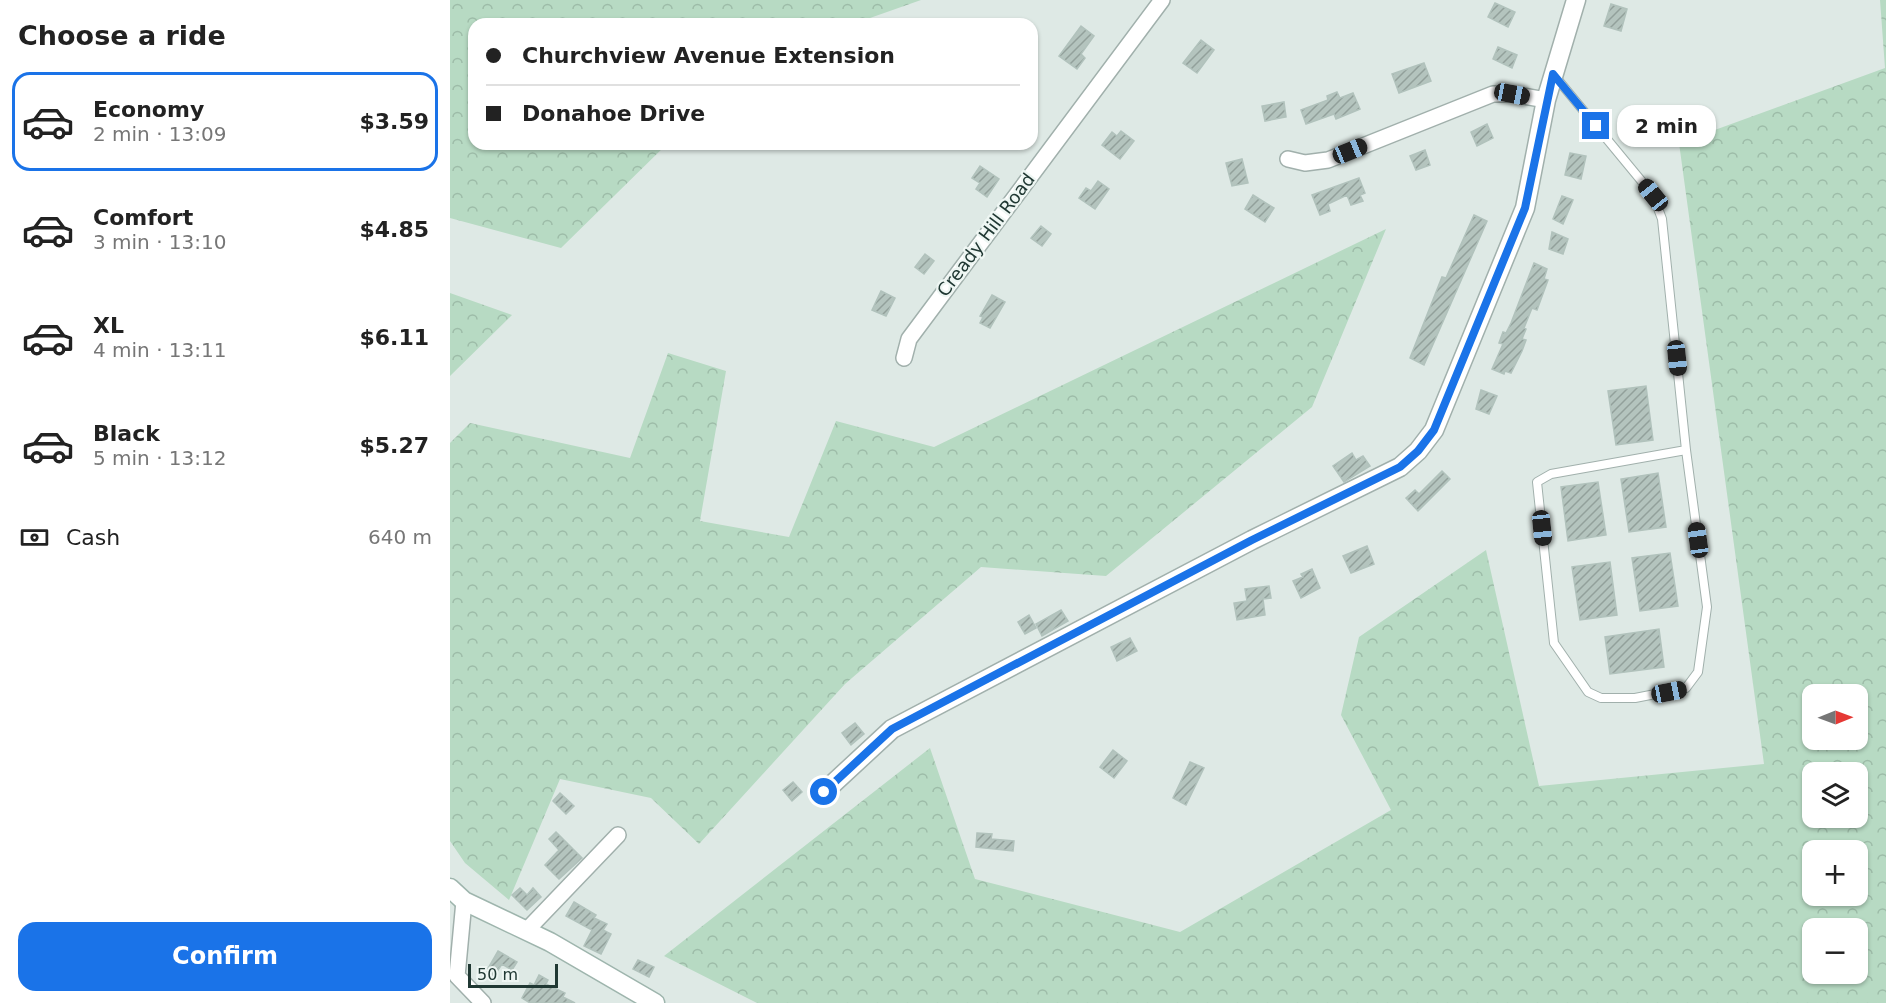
<!DOCTYPE html>
<meta charset="utf-8">
<style>
:root{--surface:#fff;--page:#f6f6f6;--text:#222;--muted:#767676;--line:#e0e0e0;--accent:#1a73e8}
body{margin:0;font-family:"DejaVu Sans",sans-serif;background:var(--page);color:var(--text);height:100vh;display:flex;flex-direction:column;font-size:22px;white-space:nowrap}
*{box-sizing:border-box;margin:0}
p{font-size:20px;color:var(--muted)}
.icon{flex:none;width:33px;height:33px;fill:none;stroke:currentColor;stroke-width:2;stroke-linecap:round;stroke-linejoin:round}
.map{position:relative;flex:1;overflow:hidden}
.sheet{display:flex;flex-direction:column;background:var(--surface);width:450px}
.sheet>*{flex:none}
.banner{position:absolute;left:18px;top:18px;width:570px;height:132px;border-radius:18px;box-shadow:0 2px 4px #0004;display:grid;align-content:center;height:132px;padding:0 18px;background:var(--surface)}
.needle{width:39px;rotate:89deg}
.buttons{position:absolute;left:1352px;top:684px;display:grid;gap:12px}
.buttons a{display:grid;place-items:center;width:66px;height:66px;border-radius:12px;background:var(--surface);box-shadow:0 2px 4px #0004;font-size:30px}
.scale{position:absolute;left:18px;bottom:15px;width:90px;box-sizing:border-box;padding-left:6px;border:3px solid #203833;border-top:0;font-size:16px;line-height:21px;white-space:nowrap;color:#203833;-webkit-text-stroke:4px #eef6f3;paint-order:stroke}
.end{position:absolute;width:27px;height:27px;margin:-14px;border:8px solid #1a73e8;background:#fff;box-shadow:0 0 0 3px #fff}
.from{border-radius:50%}
.bubble{position:absolute;height:42px;border-radius:18px;background:var(--surface);box-shadow:0 2px 4px #0004;font-size:20px;font-weight:700;line-height:42px;text-align:center}
.car{position:absolute;width:18px;height:36px;margin:-18px -9px;border-radius:8px;box-shadow:0 0 4px 2px #0007;background:linear-gradient(#222 24%,#8ab4d8 0 40%,#222 0 76%,#8ab4d8 0 86%,#222 0)}
.banner b{display:flex;align-items:center;gap:21px;height:57px;font-size:22px}
.banner b+b{border-top:2px solid var(--line)}
.banner i{width:15px;height:15px;background:var(--text)}
ul{padding:0;list-style:none}
li{display:flex;align-items:center;gap:18px;height:99px;margin:0 12px 9px;padding:0 6px;border:3px solid transparent;border-radius:18px}
li div{flex:1}
li b{display:block;font-size:22px}
li em{font-style:normal;font-weight:700}
li.selected{border-color:var(--accent)}
li>.icon{width:54px;height:54px;stroke-width:1.5}
h2{padding:0 18px;font-size:27px;line-height:72px}
.pay{display:flex;align-items:center;gap:15px;height:66px;padding:0 18px;font-size:22px}
.pay p{margin-inline-start:auto}
.primary-button{display:flex;gap:12px;margin-top:auto;padding:12px 18px}
.primary-button a{flex:1;height:69px;border-radius:18px;background:var(--accent);color:#fff;font-size:24px;font-weight:700;line-height:69px;text-align:center}
main{display:flex;flex:1;min-height:0}
.map>svg:first-child{display:block}
</style>
<main>
<section class="sheet">
<h2>Choose a ride</h2>
<ul>
<li class="selected"><svg class="icon" aria-label="car" viewBox="0 0 24 24"><path d="M5 17H2v-5l4-1 3-4h7l3 4 3 1v5h-3M9 17h6M6 11h13"/><circle cx="7" cy="17" r="2"/><circle cx="17" cy="17" r="2"/></svg><div><b>Economy</b><p>2 min · 13:09</p></div><em>$3.59</em></li>
<li><svg class="icon" aria-label="car" viewBox="0 0 24 24"><path d="M5 17H2v-5l4-1 3-4h7l3 4 3 1v5h-3M9 17h6M6 11h13"/><circle cx="7" cy="17" r="2"/><circle cx="17" cy="17" r="2"/></svg><div><b>Comfort</b><p>3 min · 13:10</p></div><em>$4.85</em></li>
<li><svg class="icon" aria-label="car" viewBox="0 0 24 24"><path d="M5 17H2v-5l4-1 3-4h7l3 4 3 1v5h-3M9 17h6M6 11h13"/><circle cx="7" cy="17" r="2"/><circle cx="17" cy="17" r="2"/></svg><div><b>XL</b><p>4 min · 13:11</p></div><em>$6.11</em></li>
<li><svg class="icon" aria-label="car" viewBox="0 0 24 24"><path d="M5 17H2v-5l4-1 3-4h7l3 4 3 1v5h-3M9 17h6M6 11h13"/><circle cx="7" cy="17" r="2"/><circle cx="17" cy="17" r="2"/></svg><div><b>Black</b><p>5 min · 13:12</p></div><em>$5.27</em></li>
</ul>
<div class="pay"><svg class="icon" aria-label="cash" viewBox="0 0 24 24"><path d="M3 7h18v10H3z"/><circle cx="12" cy="12" r="2"/></svg>Cash<p>640 m</p></div>
<div class="primary-button"><a>Confirm</a></div>
</section>
<div class="map">
<svg width="1436" height="1003" viewBox="0 0 1436 1003">
<defs>
<pattern id="forest-crowns" width="20" height="18" patternUnits="userSpaceOnUse" patternTransform="scale(1.5)"><rect width="20" height="18" fill="#b7dac3"/><path d="M2 6a3 3 0 1 1 6 0M12 15a3 3 0 1 1 6 0" fill="none" stroke="#9dbca8"/></pattern>
<pattern id="building-hatch" width="6" height="6" patternUnits="userSpaceOnUse" patternTransform="scale(1.5)"><rect width="6" height="6" fill="#b4c4be"/><path d="M-1 1l2-2M0 6l6-6M5 7l2-2" fill="none" stroke="#92a09b"/></pattern>
</defs>
<rect width="100%" height="100%" fill="#dee9e5"/>
<path fill="url(#forest-crowns)" fill-rule="evenodd" d="M 0,0 L 471,0 L 403,24 L 24,24 L 24,144 L 217,144 L 111,248 L 0,218 Z
M 1430,0 L 1436,0 L 1436,1003 L 307,1003 L 214,956 L 480,748 L 525,879 L 730,932 L 941,810 L 891,715 L 909,637 L 1036,550 L 1089,786 L 1314,764 L 1229,143 L 1435,68 ZM 1362,694 L 1407,694 L 1407,740 L 1362,740 ZM 1407,772 L 1407,818 L 1362,818 L 1362,772 ZM 1362,850 L 1407,850 L 1407,896 L 1362,896 ZM 1362,928 L 1407,928 L 1407,974 L 1362,974 Z
M 936,229 L 862,407 L 656,576 L 531,567 L 395,684 L 249,844 L 201,798 L 110,779 L 59,900 L 15,863 L 0,841 L 0,443 L 20,423 L 180,458 L 218,353 L 276,371 L 250,521 L 339,537 L 386,421 L 484,447 Z
M 0,293 L 62,315 L 0,376 Z"/>
<path fill="url(#building-hatch)" stroke="#b1c2bc" stroke-width="1.5" d="M 1045,3 L 1065,12 L 1058,27 L 1038,17 Z
M 1161,4 L 1177,9 L 1171,31 L 1154,26 Z
M 631,26 L 644,36 L 631,54 L 635,58 L 627,69 L 609,56 Z
M 751,40 L 764,50 L 747,73 L 733,63 Z
M 1048,47 L 1067,55 L 1062,68 L 1043,59 Z
M 974,63 L 981,81 L 949,93 L 942,74 Z
M 887,92 L 890,98 L 903,93 L 910,109 L 886,119 L 884,114 L 856,124 L 851,110 L 878,100 L 877,96 Z
M 834,102 L 836,117 L 815,121 L 812,106 Z
M 1037,124 L 1043,138 L 1027,146 L 1021,132 Z
M 671,131 L 684,141 L 670,159 L 652,145 L 662,132 L 667,136 Z
M 975,150 L 980,165 L 966,170 L 960,156 Z
M 1120,153 L 1136,156 L 1131,179 L 1115,175 Z
M 792,159 L 798,183 L 782,186 L 776,163 Z
M 530,166 L 549,179 L 537,197 L 526,189 L 530,183 L 522,178 Z
M 909,178 L 915,193 L 910,195 L 913,201 L 901,205 L 897,195 L 878,204 L 880,211 L 870,215 L 862,195 Z
M 648,181 L 659,189 L 645,209 L 629,198 L 636,188 L 641,191 Z
M 803,195 L 824,208 L 815,222 L 795,209 Z
M 1112,196 L 1123,200 L 1113,224 L 1103,219 Z
M 1024,215 L 1037,221 L 974,365 L 960,358 L 992,277 L 996,278 Z
M 591,226 L 601,234 L 592,246 L 581,238 Z
M 1102,232 L 1118,239 L 1113,254 L 1099,249 Z
M 475,254 L 484,261 L 474,274 L 465,267 Z
M 1084,263 L 1097,269 L 1094,279 L 1098,280 L 1087,310 L 1082,308 L 1074,328 L 1076,329 L 1072,339 L 1076,340 L 1072,351 L 1061,373 L 1055,371 L 1054,374 L 1042,369 L 1053,344 L 1049,343 L 1053,332 L 1056,333 L 1061,323 Z
M 431,291 L 445,298 L 436,316 L 422,310 Z
M 542,295 L 555,302 L 540,328 L 530,323 L 533,317 L 530,316 Z
M 1196,386 L 1203,440 L 1166,445 L 1158,391 Z
M 1031,390 L 1047,396 L 1039,414 L 1026,409 Z
M 902,453 L 906,460 L 913,456 L 920,466 L 894,482 L 883,466 Z
M 992,471 L 1000,479 L 968,511 L 956,498 L 965,490 L 969,494 Z
M 1208,473 L 1216,527 L 1179,532 L 1171,479 Z
M 1148,482 L 1156,535 L 1118,541 L 1111,487 Z
M 917,546 L 924,564 L 901,573 L 893,556 Z
M 1220,553 L 1228,606 L 1190,611 L 1182,558 Z
M 1160,562 L 1167,615 L 1130,620 L 1122,567 Z
M 862,569 L 870,588 L 851,598 L 843,581 L 853,577 L 851,574 Z
M 819,586 L 821,598 L 813,599 L 815,615 L 787,620 L 784,603 L 797,601 L 795,589 Z
M 611,610 L 618,621 L 592,636 L 586,624 Z
M 579,615 L 586,628 L 575,634 L 568,622 Z
M 1209,629 L 1214,667 L 1160,674 L 1155,637 Z
M 680,638 L 687,651 L 667,661 L 661,647 Z
M 405,723 L 414,734 L 401,745 L 392,733 Z
M 663,750 L 677,761 L 664,778 L 650,767 Z
M 740,762 L 754,768 L 736,805 L 723,798 Z
M 343,782 L 352,792 L 342,801 L 333,790 Z
M 110,793 L 124,806 L 116,814 L 103,801 Z
M 106,832 L 132,858 L 109,879 L 95,865 L 109,850 L 99,839 Z
M 527,833 L 542,834 L 541,839 L 564,841 L 563,851 L 526,847 Z
M 70,888 L 77,895 L 83,888 L 91,897 L 77,910 L 62,895 Z
M 124,902 L 146,915 L 144,918 L 157,924 L 153,930 L 161,934 L 151,954 L 134,946 L 142,930 L 116,916 Z
M 48,951 L 67,962 L 62,970 L 52,964 L 44,976 L 36,972 Z
M 188,960 L 204,967 L 199,977 L 183,969 Z
M 89,975 L 98,980 L 96,984 L 115,993 L 113,997 L 125,1003 L 80,1003 L 72,998 L 80,983 L 84,985 Z"/>
<g fill="none" stroke-linecap="round" stroke-linejoin="round">
<defs>
<path id="service" d="M 1104,75 L 1203,195 L 1212,219 L 1236,450 L 1257,607 L 1248,672 L 1236,688 L 1185,698 L 1151,698 L 1138,692 L 1104,643 L 1087,482 L 1101,474 L 1236,450"/>
<path id="minor" d="M 838,159 L 855,163 L 878,160 L 1043,94 L 1062,94 L 1096,100
M 454,358 L 459,339 L 712,0
M 14,901 L 7,976 L 33,1003
M 77,930 L 168,835"/>
<path id="tertiary" d="M 374,792 L 442,729 L 802,540 L 950,467 L 968,451 L 984,430 L 1075,208 L 1096,100 L 1126,0"/>
<path id="secondary" d="M 0,888 L 14,901 L 100,942 L 205,1003"/>
</defs>
<use href="#service" stroke="#a1b0ac" stroke-width="10"/>
<use href="#minor" stroke="#a1b0ac" stroke-width="18"/>
<use href="#tertiary" stroke="#a1b0ac" stroke-width="21"/>
<use href="#secondary" stroke="#9eb5ad" stroke-width="21"/>
<use href="#service" stroke="#fff" stroke-width="8"/>
<use href="#minor" stroke="#fff" stroke-width="15"/>
<use href="#tertiary" stroke="#fff" stroke-width="18"/>
<use href="#secondary" stroke="#fff" stroke-width="18"/>
</g>
<g fill="none" stroke-linecap="round" stroke-linejoin="round">
<path stroke="#1a73e8" stroke-width="8" d="M 374,792 L 442,729 L 802,540 L 950,467 L 968,451 L 984,430 L 1075,208 L 1103,74 L 1146,126"/>
</g>
<g text-anchor="middle" stroke-width="4.5" stroke-linejoin="round" paint-order="stroke">
<g font-size="18" fill="#203833" stroke="#eef6f3">
<text transform="translate(536 235) rotate(-53)" y="6">Cready Hill Road</text>
</g>
</g>
</svg>
<div class="buttons">
<a><svg class="needle" viewBox="-14 -14 28 28"><path d="M0-13l5 13h-10z" fill="#e53935"/><path d="M0 13l5-13h-10z" fill="#767676"/></svg></a>
<a><svg class="icon" aria-label="layers" viewBox="0 0 24 24"><path d="M12 4l9 5-9 5-9-5zM3 14l9 5 9-5"/></svg></a>
<a>+</a>
<a>−</a>
</div>
<div class="scale">50 m</div>
<i class="end from" style="left:374px;top:792px"></i>
<i class="end" style="left:1146px;top:126px"></i>
<div class="bubble" style="left:1167px;top:105px;width:99px">2 min</div>
<i class="car" style="left:1062px;top:94px;rotate:101deg"></i>
<i class="car" style="left:900px;top:151px;rotate:68deg"></i>
<i class="car" style="left:1203px;top:195px;rotate:321deg"></i>
<i class="car" style="left:1227px;top:358px;rotate:174deg"></i>
<i class="car" style="left:1092px;top:528px;rotate:174deg"></i>
<i class="car" style="left:1248px;top:540px;rotate:352deg"></i>
<i class="car" style="left:1219px;top:692px;rotate:79deg"></i>
<div class="banner">
<b><i class="from"></i>Churchview Avenue Extension</b>
<b><i></i>Donahoe Drive</b>
</div>
</div>
</main>
